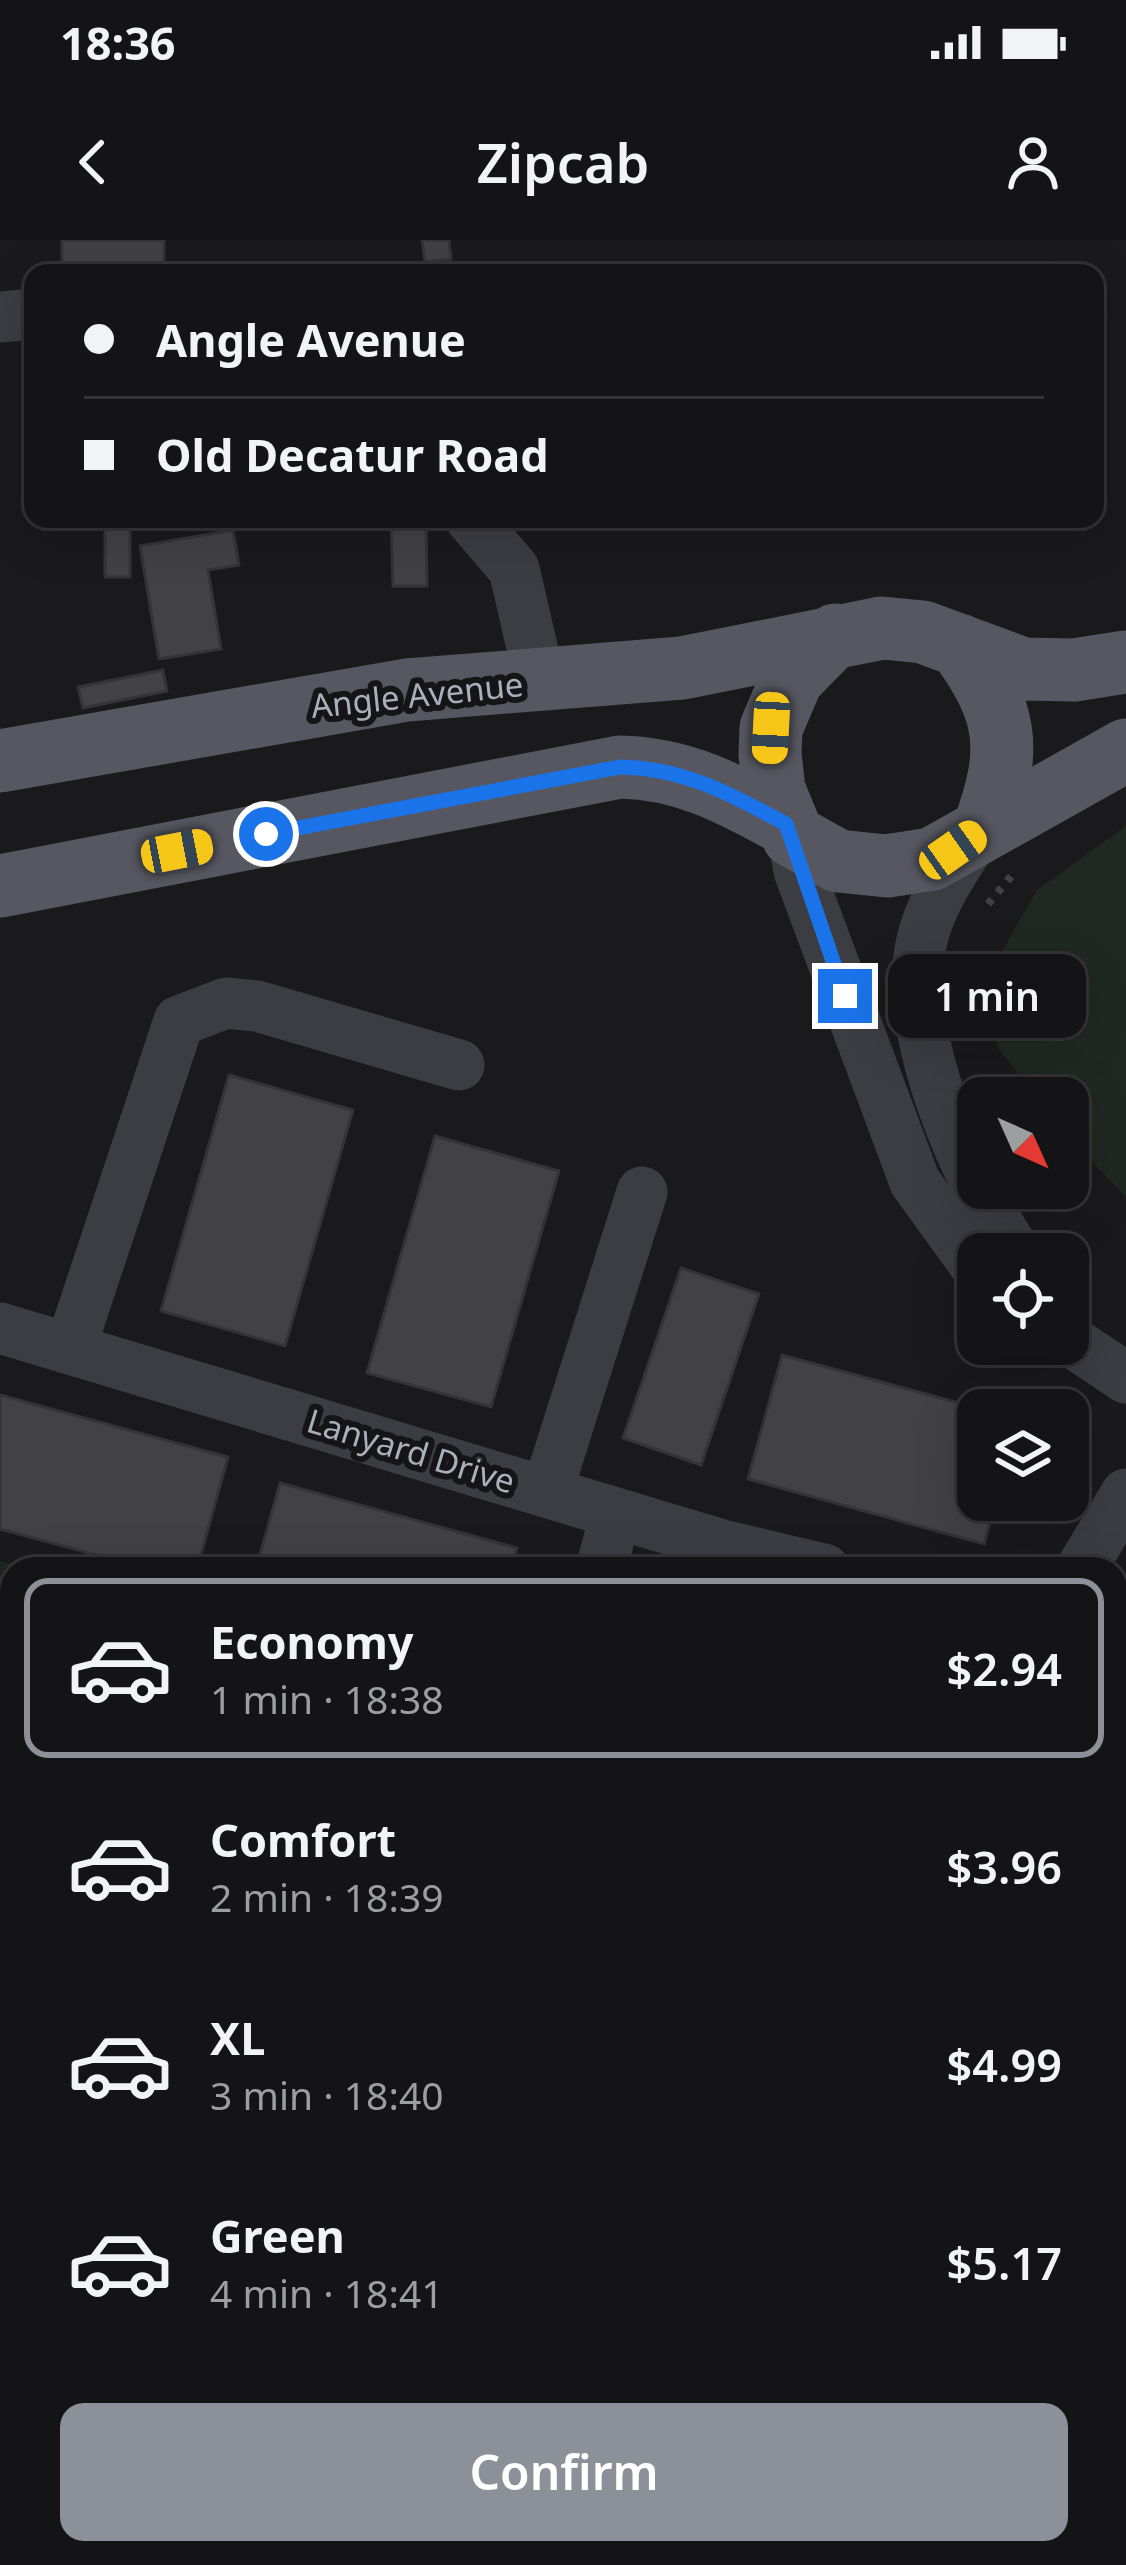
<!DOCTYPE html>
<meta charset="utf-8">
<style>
:root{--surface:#141315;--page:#1d1c1e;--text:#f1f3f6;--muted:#9d9ea0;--line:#333234;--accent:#8c9099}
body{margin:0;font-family:"Noto Sans",sans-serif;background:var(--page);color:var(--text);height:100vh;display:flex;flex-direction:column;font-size:45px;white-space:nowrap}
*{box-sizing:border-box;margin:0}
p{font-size:39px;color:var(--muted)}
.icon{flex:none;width:66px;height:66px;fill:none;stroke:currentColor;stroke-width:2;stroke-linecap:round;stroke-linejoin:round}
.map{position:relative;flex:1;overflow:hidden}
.panel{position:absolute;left:0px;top:1317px;width:1128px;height:1008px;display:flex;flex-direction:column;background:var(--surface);border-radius:36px 36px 0 0;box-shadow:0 12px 48px #0002,0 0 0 3px var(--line)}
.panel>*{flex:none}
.top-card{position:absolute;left:24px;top:24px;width:1080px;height:264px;border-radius:24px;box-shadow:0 12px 48px #0002,0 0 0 3px var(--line);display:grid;align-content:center;height:264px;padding:0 60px;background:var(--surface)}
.needle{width:78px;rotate:135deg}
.buttons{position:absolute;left:957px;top:837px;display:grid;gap:24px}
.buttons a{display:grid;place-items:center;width:132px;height:132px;border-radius:24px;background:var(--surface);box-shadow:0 12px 48px #0002,0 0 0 3px var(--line);font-size:60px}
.end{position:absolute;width:54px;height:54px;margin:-27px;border:15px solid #1a73e8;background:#fff;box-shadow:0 0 0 6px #fff}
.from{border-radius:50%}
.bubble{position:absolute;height:84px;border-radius:24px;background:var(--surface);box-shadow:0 12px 48px #0002,0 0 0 3px var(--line);font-size:39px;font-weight:600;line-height:84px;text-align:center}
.car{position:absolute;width:36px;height:72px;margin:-36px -18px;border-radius:15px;box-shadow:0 0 9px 3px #0007;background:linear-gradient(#f5c518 24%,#345 0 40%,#f5c518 0 76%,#345 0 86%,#f5c518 0)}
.top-card b{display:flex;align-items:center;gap:42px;height:114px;font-size:45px}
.top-card b+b{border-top:3px solid var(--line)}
.top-card i{width:30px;height:30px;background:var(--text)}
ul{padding:21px 0 0;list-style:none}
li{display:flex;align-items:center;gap:36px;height:180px;margin:0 24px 18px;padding:0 36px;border:6px solid transparent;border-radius:24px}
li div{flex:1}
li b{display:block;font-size:45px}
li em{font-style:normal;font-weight:600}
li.current{border-color:var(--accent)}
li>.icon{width:108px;height:108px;stroke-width:1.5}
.primary-button{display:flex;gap:24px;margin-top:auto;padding:24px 60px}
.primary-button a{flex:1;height:138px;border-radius:24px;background:var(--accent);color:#fff;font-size:48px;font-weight:600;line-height:138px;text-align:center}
.status{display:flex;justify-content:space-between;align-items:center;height:84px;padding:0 60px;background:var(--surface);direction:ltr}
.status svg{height:33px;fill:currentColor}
header{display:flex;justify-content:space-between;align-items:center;height:156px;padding:0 60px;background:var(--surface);font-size:54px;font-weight:600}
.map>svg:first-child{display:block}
</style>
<div class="status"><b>18:36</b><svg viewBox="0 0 49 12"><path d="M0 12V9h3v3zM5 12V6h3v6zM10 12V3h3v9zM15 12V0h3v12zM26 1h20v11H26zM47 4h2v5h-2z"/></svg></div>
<header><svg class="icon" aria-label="back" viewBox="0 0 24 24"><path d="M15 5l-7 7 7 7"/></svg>Zipcab<svg class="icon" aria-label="person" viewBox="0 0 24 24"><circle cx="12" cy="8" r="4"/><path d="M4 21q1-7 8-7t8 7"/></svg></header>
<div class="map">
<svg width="1126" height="2325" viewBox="0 0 1126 2325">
<rect width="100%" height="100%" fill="#1a191c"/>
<path fill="#1f2821" d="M 1126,586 L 1126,957 L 1068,897 L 1068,858 L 1037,858 L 998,808 L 983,744 L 1037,650 Z
M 0,1321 L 27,1329 L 12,1329 L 12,2176 L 0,2175 Z
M 1116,1772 L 1126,1783 L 1126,2325 L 422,2325 L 393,2313 L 1116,2313 Z"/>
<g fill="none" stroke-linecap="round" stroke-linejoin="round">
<path stroke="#2e3641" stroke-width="12" d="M 0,1529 L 12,1526
M 1116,1942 L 1126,1946"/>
</g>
<path fill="#414146" stroke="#343338" stroke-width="3" d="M 62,0 L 164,0 L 164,33 L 62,33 Z
M 422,0 L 449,0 L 451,19 L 425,22 Z
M 105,279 L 130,279 L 130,337 L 105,337 Z
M 391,279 L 426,279 L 427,346 L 393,346 Z
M 233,290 L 239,325 L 208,330 L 221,409 L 159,419 L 140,306 Z
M 163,430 L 167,451 L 83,468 L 78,447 Z
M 229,835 L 353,870 L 285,1106 L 161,1071 Z
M 435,896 L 559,931 L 491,1167 L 367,1133 Z
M 681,1028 L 759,1054 L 701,1225 L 623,1198 Z
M 782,1115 L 985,1170 L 978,1170 L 978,1260 L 996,1260 L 984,1304 L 748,1239 Z
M 0,1155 L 228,1217 L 197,1329 L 148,1329 L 0,1289 Z
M 280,1243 L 517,1308 L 511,1329 L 256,1329 Z
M 1126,1525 L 1126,1584 L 1116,1575 L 1116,1535 Z"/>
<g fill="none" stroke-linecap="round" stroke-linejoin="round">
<path stroke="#404148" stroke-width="8" stroke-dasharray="6 9" stroke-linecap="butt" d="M 988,664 L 1013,634"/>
<path stroke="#3c3c43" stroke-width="51" d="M 0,77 L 33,74
M 471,279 L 514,329 L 540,442
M 977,593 C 956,627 931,661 922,700 C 900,791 966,940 1017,1014
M 793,596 L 799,631 L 915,942 L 978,1029
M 0,1088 L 722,1305 L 824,1329
M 1068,1099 L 1126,1138
M 70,1109 L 179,781 L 226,763 L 257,766 L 459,825
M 547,1252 L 642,952
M 601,1329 L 616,1273
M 1081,1329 L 1126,1254
M 1116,1661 L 1126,1671"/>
<path stroke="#565760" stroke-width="63" d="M 835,395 L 792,439 L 771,488 L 770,514 L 774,550 L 793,596 L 838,621 L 887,626 L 932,619 L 1126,510
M 959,405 C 1008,472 1013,509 984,588
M 0,521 L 407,450 L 682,428 L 882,388 L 923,392 L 1023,429 L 1074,430 L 1126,422
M 0,646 L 620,527 C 683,528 731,554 786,584"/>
</g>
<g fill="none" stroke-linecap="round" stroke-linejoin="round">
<path stroke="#1a73e8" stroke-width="15" d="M 266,594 L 620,527 C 683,528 731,554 786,584 L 845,756"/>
</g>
<g text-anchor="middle" stroke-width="12" stroke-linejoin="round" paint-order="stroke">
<g font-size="33" fill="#abaebc" stroke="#151417">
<text transform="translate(417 455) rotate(-6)" y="12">Angle Avenue</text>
<text transform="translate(411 1211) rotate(17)" y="12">Lanyard Drive</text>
</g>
</g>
</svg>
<div class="buttons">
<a><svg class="needle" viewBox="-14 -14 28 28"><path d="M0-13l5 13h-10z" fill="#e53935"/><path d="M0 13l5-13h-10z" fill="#9d9ea0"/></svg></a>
<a><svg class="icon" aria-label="locate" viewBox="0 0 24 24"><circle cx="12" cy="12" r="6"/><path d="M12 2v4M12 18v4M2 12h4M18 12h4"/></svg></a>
<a><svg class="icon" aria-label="layers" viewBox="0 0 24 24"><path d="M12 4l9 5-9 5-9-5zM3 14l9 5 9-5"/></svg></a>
</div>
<i class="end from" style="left:266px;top:594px"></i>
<i class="end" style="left:845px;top:756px"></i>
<div class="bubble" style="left:888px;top:714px;width:198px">1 min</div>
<i class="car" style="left:771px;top:488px;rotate:183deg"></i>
<i class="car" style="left:953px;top:610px;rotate:55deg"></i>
<i class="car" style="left:177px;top:611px;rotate:79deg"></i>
<div class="top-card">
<b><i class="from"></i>Angle Avenue</b>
<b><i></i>Old Decatur Road</b>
</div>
<section class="panel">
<ul>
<li class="current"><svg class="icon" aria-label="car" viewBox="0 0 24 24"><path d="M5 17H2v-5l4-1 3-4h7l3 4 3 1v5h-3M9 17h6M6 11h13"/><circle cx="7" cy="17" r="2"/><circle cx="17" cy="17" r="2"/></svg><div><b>Economy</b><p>1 min · 18:38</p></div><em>$2.94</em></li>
<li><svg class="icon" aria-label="car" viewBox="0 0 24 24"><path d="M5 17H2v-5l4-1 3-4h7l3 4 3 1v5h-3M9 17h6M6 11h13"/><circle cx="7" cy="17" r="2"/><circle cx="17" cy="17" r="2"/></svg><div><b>Comfort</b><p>2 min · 18:39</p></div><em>$3.96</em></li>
<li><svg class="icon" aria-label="car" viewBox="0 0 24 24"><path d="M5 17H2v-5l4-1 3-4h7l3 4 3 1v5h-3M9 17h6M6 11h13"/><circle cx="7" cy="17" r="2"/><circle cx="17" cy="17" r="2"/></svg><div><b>XL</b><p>3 min · 18:40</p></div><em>$4.99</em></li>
<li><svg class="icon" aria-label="car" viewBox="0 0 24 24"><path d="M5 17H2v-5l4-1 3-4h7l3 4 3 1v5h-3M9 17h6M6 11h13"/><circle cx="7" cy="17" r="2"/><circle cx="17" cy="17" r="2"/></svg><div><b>Green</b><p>4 min · 18:41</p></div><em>$5.17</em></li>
</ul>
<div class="primary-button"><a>Confirm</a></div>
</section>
</div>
